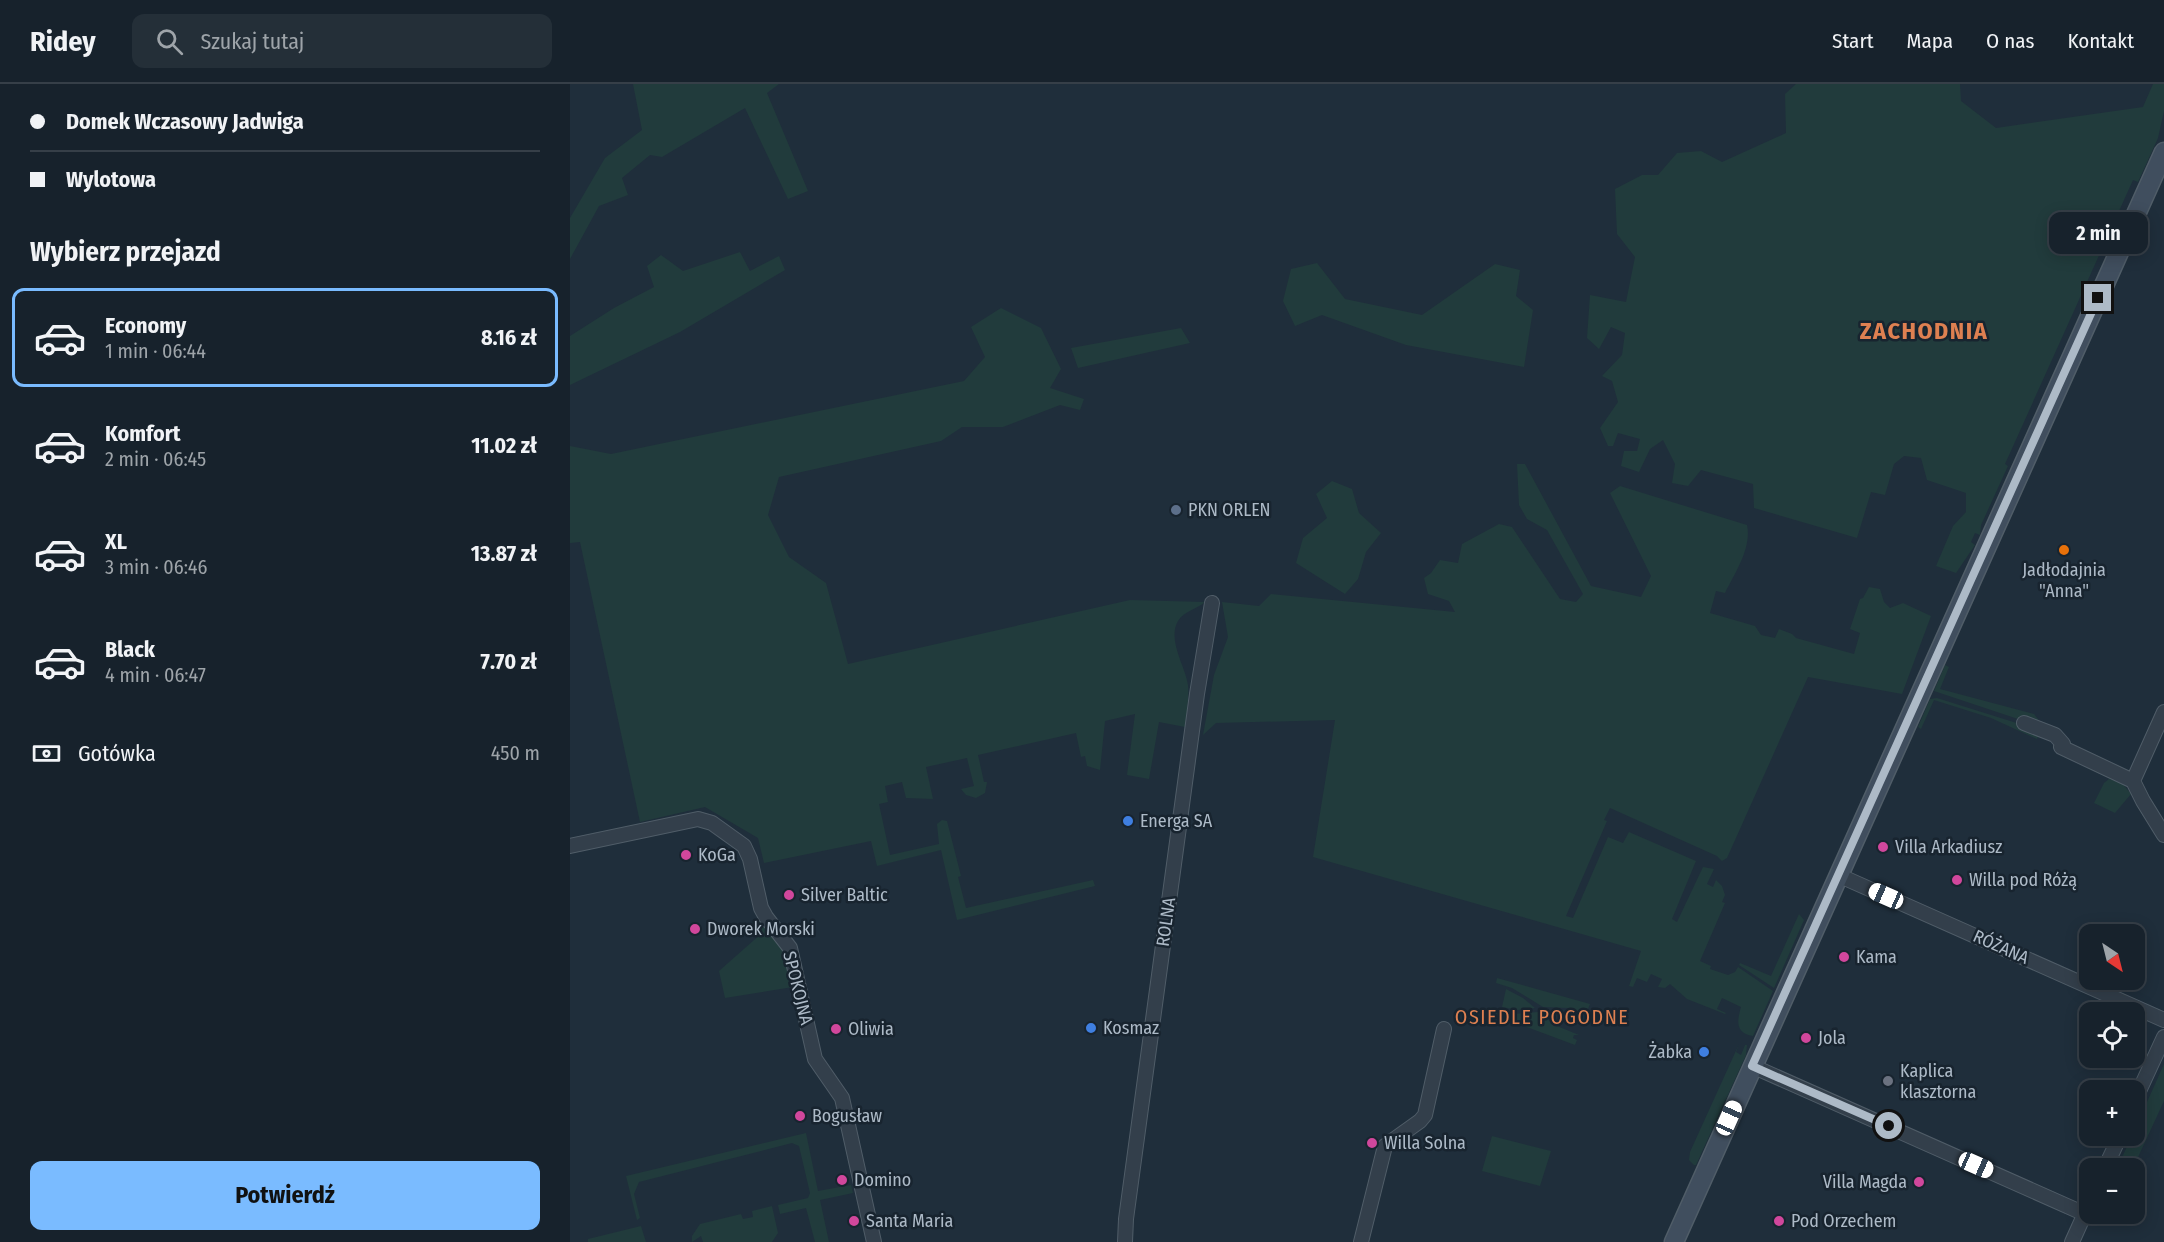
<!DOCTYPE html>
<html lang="pl">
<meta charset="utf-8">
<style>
:root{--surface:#17222c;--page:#242f38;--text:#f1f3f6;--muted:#9ea4a9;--line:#363f48;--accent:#7abbff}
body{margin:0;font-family:"Fira Sans Condensed",sans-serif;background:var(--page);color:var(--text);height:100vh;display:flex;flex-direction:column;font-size:22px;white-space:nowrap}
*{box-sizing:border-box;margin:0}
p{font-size:20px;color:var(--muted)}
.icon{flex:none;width:33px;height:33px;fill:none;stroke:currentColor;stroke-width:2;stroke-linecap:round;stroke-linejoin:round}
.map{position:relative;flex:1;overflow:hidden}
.side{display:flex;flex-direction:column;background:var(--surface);width:570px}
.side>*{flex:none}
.top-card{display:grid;align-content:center;height:132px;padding:0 30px;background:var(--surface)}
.needle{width:39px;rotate:145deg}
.fabs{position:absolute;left:1509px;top:840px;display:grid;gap:12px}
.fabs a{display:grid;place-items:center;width:66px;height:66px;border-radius:12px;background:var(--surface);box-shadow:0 3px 15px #0003,0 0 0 2px var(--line);font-size:30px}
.end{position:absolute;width:27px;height:27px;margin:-14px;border:8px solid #adbac7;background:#111;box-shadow:0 0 0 3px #111}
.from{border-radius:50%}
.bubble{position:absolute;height:42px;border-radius:12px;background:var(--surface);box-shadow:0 3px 15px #0003,0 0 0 2px var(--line);font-size:20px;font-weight:700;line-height:42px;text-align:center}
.car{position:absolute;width:18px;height:36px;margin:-18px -9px;border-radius:8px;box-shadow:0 0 4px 2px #0007;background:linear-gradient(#fff 24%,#345 0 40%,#fff 0 76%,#345 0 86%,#fff 0)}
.top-card b{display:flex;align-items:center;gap:21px;height:57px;font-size:22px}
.top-card b+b{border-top:2px solid var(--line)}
.top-card i{width:15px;height:15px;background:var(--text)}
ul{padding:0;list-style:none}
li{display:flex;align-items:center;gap:18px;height:99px;margin:0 12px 9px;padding:0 18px;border:3px solid transparent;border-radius:12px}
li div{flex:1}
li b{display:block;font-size:22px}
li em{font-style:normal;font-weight:700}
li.on{border-color:var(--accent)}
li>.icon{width:54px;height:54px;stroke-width:1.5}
h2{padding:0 30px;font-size:27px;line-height:72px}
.pay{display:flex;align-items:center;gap:15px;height:66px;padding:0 30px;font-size:22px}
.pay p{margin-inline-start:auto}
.action{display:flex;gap:12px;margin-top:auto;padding:12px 30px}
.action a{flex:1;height:69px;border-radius:12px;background:var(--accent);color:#111;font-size:24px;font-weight:700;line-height:69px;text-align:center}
header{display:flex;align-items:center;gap:36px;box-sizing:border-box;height:84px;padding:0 30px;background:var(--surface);border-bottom:2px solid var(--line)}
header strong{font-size:28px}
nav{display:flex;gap:33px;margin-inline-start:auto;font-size:21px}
.search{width:420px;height:54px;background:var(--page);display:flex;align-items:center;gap:15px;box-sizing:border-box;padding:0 21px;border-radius:12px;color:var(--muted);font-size:22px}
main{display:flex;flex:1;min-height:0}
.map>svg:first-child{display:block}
</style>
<header>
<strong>Ridey</strong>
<div class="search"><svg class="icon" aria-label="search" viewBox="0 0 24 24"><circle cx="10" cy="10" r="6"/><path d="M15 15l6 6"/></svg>Szukaj tutaj</div>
<nav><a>Start</a><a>Mapa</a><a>O nas</a><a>Kontakt</a></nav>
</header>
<main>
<section class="side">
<div class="top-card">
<b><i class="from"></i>Domek Wczasowy Jadwiga</b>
<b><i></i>Wylotowa</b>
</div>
<h2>Wybierz przejazd</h2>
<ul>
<li class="on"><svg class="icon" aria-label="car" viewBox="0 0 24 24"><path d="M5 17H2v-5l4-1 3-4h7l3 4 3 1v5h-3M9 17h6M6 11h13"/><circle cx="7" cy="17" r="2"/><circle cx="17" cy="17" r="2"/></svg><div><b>Economy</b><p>1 min · 06:44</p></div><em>8.16 zł</em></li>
<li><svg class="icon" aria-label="car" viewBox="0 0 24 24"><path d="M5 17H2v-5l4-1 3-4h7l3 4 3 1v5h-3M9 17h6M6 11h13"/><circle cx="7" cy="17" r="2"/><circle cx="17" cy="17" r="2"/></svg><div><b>Komfort</b><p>2 min · 06:45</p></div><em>11.02 zł</em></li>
<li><svg class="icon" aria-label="car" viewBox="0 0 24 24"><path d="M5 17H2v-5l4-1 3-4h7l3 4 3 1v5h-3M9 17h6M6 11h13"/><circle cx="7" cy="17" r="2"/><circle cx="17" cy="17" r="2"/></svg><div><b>XL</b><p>3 min · 06:46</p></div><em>13.87 zł</em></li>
<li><svg class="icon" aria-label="car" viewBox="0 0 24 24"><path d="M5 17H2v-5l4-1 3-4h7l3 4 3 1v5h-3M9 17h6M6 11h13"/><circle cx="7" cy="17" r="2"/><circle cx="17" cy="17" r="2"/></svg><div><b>Black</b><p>4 min · 06:47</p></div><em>7.70 zł</em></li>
</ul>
<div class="pay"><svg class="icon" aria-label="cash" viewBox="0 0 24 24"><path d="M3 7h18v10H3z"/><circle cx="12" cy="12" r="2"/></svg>Gotówka<p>450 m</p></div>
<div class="action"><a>Potwierdź</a></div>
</section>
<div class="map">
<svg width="1594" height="1158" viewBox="0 0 1594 1158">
<rect width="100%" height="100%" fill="#1f2e3b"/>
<path fill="#213b3c" d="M 63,0 L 209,0 L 197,9 L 238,107 L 218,115 L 175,24 L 92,73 L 80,71 L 52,94 L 58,111 L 29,122 L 0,175 L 0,134 L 35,74 L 72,46 Z
M 1226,0 L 1390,0 L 1391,17 L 1426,44 L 1573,23 L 1583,0 L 1594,0 L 1594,27 L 1588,54 L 1568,98 L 1563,96 L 1435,380 L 1438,382 L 1411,441 L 1410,451 L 1405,449 L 1401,458 L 1405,461 L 1386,489 L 1366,482 L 1383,442 L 1396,428 L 1396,409 L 1357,396 L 1351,374 L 1334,372 L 1324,380 L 1315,411 L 1301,408 L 1287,454 L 1184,424 L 1183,400 L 1131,386 L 1118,402 L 1102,399 L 1105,380 L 1093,356 L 1080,365 L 1069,388 L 1051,382 L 1054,367 L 1067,367 L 1070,355 L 1048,349 L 1043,362 L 1038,362 L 1030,344 L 1048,318 L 1042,297 L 1032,292 L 1052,271 L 1055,249 L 1041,243 L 1029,265 L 1017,254 L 1020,211 L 1056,218 L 1065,173 L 1047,150 L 1045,105 L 1072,91 L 1088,91 L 1107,69 L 1131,67 L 1152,78 L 1216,49 L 1215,10 Z
M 170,168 L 180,187 L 209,172 L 215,186 L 110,248 L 0,301 L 0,252 L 44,224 L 84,203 L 77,182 L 91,171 L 113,187 Z
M 747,179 L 775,215 L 852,231 L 925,180 L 950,186 L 946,212 L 963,226 L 954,283 L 836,261 L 752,231 L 725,242 L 713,217 L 721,185 Z
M 431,224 L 471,244 L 491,285 L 480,304 L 514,315 L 510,326 L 490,321 L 433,343 L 392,343 L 371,357 L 209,393 L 198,431 L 219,473 L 256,499 L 278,580 L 560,516 L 635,518 C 627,525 614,527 608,537 C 597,556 615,581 618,601 C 619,615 617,629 615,643 L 589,638 L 579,695 L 557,691 L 565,630 L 535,637 L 530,686 L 517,682 L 515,672 L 511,673 L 506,649 L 408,671 L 414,698 L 417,698 L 415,709 L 406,714 L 396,711 L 391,705 L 404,702 L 397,674 L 356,683 L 363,715 L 336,714 L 332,698 L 315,702 L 318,718 L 309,720 L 320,771 L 369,760 L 367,740 L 372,736 L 377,737 L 391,792 L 388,793 L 396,824 L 523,796 L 525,802 L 387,836 L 371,766 L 307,782 L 301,757 L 194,779 L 188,754 L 135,723 L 70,738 L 10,458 L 0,459 L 0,362 L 41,370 L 394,297 L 415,273 L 401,243 Z
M 611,244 L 620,259 L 508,284 L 501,264 Z
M 947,380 L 955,380 L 1021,502 L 1071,513 L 1081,492 L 1040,409 L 1050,402 L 1177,441 C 1182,464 1165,489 1155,509 L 1146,507 L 1140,529 L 1185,542 L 1191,551 L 1205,554 L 1209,545 L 1222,550 L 1226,554 L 1284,570 L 1290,549 L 1280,545 L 1290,515 L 1293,514 L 1299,503 L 1310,505 L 1314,518 L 1320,524 L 1333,519 L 1361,532 L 1332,610 L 1238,593 L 1157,774 L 1152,777 L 1147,772 L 1040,724 L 1034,736 L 1037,737 L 996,832 L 1003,834 L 1038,753 L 1053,759 L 1059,748 L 1126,777 L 1102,835 L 1107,838 L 1133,783 L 1144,785 L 1137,800 L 1143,803 L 1146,796 L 1152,802 L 1155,811 L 1152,818 L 1155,819 L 1130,877 L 1141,882 L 1140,885 L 1158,891 L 1165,888 L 1168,883 L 1203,907 L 1183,952 C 1165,949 1167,937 1171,923 L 1152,914 L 1147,925 L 1156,929 L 1155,930 L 1117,915 L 1100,900 L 1095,904 L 1088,903 L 1092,895 L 1081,890 L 1077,898 L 1067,894 L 1063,903 L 1059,902 L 1071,867 L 743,773 L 765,636 L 646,639 L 633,651 L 644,591 L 658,553 L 652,518 L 689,522 L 701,510 L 885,528 L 879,517 L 858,510 L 854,494 L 861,489 L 870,476 L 888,479 L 892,460 L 929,440 L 942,443 L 990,515 L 1006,518 L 1013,510 L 977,446 L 957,435 L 949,421 Z
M 762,397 L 782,405 L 789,429 L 811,449 L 796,468 L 788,495 L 775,510 L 726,479 L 733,454 L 757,434 L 746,410 Z
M 1375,581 L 1379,583 L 1370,605 L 1464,630 L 1471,639 L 1454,637 L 1364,607 Z
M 1367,614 L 1453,641 L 1469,651 L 1467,655 L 1421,634 L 1364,616 L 1351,645 L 1348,643 L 1360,615 Z
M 1539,695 L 1552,699 L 1561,710 L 1545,729 L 1524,719 L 1534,699 Z
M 1229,830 L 1234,836 L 1204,904 L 1169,881 L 1170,879 L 1201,892 Z
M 192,836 L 214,864 L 223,903 L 155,914 L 149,887 L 192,849 L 182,838 Z
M 927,894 L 1020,920 L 1016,930 L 998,924 L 973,923 L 942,904 L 926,899 Z
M 936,905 L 953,914 L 965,924 L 948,926 L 932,923 Z
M 920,923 L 943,930 L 968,928 L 987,942 L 1009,951 L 1004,951 L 1003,954 L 1007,956 L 1005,961 L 919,929 Z
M 1169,960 L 1166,968 L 1171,971 L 1175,961 L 1177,961 L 1176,971 L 1126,1081 L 1124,1081 L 1119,1076 L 1120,1068 Z
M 1594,980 L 1594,1017 L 1563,1084 L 1547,1084 L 1562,1052 L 1564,1052 L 1565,1045 Z
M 236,1049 L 248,1107 L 281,1101 L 283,1109 L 250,1116 L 259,1158 L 245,1158 L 236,1124 L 210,1130 L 208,1121 L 238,1114 L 240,1109 L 229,1062 L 222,1059 L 69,1098 L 64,1110 L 70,1134 L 67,1136 L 56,1092 Z
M 922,1052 L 981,1067 L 970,1102 L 912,1087 Z
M 202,1122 L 208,1149 L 202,1158 L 133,1158 L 131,1152 L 122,1158 L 122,1152 L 130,1140 L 171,1130 L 173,1135 L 183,1133 L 182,1127 Z
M 71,1142 L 76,1158 L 18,1158 L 18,1155 Z"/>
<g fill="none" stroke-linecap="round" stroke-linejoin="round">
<defs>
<path id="street" d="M 1454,639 L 1485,651 L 1493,660 L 1491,663 L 1563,697 L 1573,717 L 1594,751
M 1563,697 L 1594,628
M 0,762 L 128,735 L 142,739 L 174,762 L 180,775 L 191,824 L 196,833 L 220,864 L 245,975 L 272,1014 L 304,1158
M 1268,791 L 1594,936
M 1182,982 L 1515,1130
M 1564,1018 L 1594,953
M 1535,1084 L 1550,1052
M 555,1158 L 556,1135 L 627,610 L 642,519
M 791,1158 L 815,1062 L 850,1037 L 855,1031 L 874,945
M 1502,1158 L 1520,1118"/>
<path id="secondary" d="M 1104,1158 L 1594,68"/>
</defs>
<use href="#street" stroke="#505d68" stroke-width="16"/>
<use href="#secondary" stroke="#505d68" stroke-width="21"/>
<use href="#street" stroke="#333f4b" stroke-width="14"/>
<use href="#secondary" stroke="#404e5e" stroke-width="18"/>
</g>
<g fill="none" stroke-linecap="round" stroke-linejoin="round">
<path stroke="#adbac7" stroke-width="8" d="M 1319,1042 L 1182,982 L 1528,214"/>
</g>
<circle fill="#5c6f8a" stroke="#18242f" stroke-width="2" cx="606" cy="426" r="6"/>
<circle fill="#e8710a" stroke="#18242f" stroke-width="2" cx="1494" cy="466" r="6"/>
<g fill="#3f7fe0" stroke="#18242f" stroke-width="2">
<circle cx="558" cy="737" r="6"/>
<circle cx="521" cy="944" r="6"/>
<circle cx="1134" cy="968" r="6"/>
</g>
<g fill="#d1479c" stroke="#18242f" stroke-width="2">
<circle cx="1313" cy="763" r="6"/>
<circle cx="116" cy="771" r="6"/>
<circle cx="1387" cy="796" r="6"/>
<circle cx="219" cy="811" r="6"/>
<circle cx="125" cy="845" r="6"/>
<circle cx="1274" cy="873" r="6"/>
<circle cx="266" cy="945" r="6"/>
<circle cx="1236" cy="954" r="6"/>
<circle cx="230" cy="1032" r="6"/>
<circle cx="802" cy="1059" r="6"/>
<circle cx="272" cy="1096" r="6"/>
<circle cx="1349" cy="1098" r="6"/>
<circle cx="284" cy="1137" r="6"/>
<circle cx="1209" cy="1137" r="6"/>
</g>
<circle fill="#6b7280" stroke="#18242f" stroke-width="2" cx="1318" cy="997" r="6"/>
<g text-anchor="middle" stroke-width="5" stroke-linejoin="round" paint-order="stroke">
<g font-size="18" fill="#adbac7" stroke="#18242f" text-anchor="start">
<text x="618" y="432">PKN ORLEN</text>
<text x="1494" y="492" text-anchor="middle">Jadłodajnia<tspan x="1494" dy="21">"Anna"</tspan></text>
<text x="570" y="743">Energa SA</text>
<text x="1325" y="769">Villa Arkadiusz</text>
<text x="128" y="777">KoGa</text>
<text x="1399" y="802">Willa pod Różą</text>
<text x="231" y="817">Silver Baltic</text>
<text x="137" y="851">Dworek Morski</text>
<text x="1286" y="879">Kama</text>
<text x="533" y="950">Kosmaz</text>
<text x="278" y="951">Oliwia</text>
<text x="1248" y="960">Jola</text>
<text x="1122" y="974" text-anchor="end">Żabka</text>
<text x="1330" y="993">Kaplica<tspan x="1330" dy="21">klasztorna</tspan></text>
<text x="242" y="1038">Bogusław</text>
<text x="814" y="1065">Willa Solna</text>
<text x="284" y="1102">Domino</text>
<text x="1337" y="1104" text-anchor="end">Villa Magda</text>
<text x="296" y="1143">Santa Maria</text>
<text x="1221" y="1143">Pod Orzechem</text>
</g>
<g font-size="18" fill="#adbac7" stroke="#18242f">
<text transform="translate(596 838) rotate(-82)" y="6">ROLNA</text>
<text transform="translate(1431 863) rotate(24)" y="6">RÓŻANA</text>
<text transform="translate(228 904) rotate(76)" y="6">SPOKOJNA</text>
</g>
<g font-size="20" letter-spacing="1.5" fill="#de8051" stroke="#18242f">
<text x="972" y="940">OSIEDLE POGODNE</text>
</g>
<g font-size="24" font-weight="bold" letter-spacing="1.5" fill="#de8051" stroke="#18242f">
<text x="1354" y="255">ZACHODNIA</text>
</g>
</g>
</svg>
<div class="fabs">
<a><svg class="needle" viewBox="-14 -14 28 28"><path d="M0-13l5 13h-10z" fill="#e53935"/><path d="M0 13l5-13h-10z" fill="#9ea4a9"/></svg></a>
<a><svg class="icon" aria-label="locate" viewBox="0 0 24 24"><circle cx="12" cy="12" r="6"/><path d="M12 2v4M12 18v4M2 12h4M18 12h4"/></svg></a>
<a>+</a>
<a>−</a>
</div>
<i class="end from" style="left:1319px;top:1042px"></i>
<i class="end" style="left:1528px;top:214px"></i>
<div class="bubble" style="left:1479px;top:128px;width:99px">2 min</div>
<i class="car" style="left:1316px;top:812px;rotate:294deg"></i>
<i class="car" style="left:1159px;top:1034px;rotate:24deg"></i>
<i class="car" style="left:1406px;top:1081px;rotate:114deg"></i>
</div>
</main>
